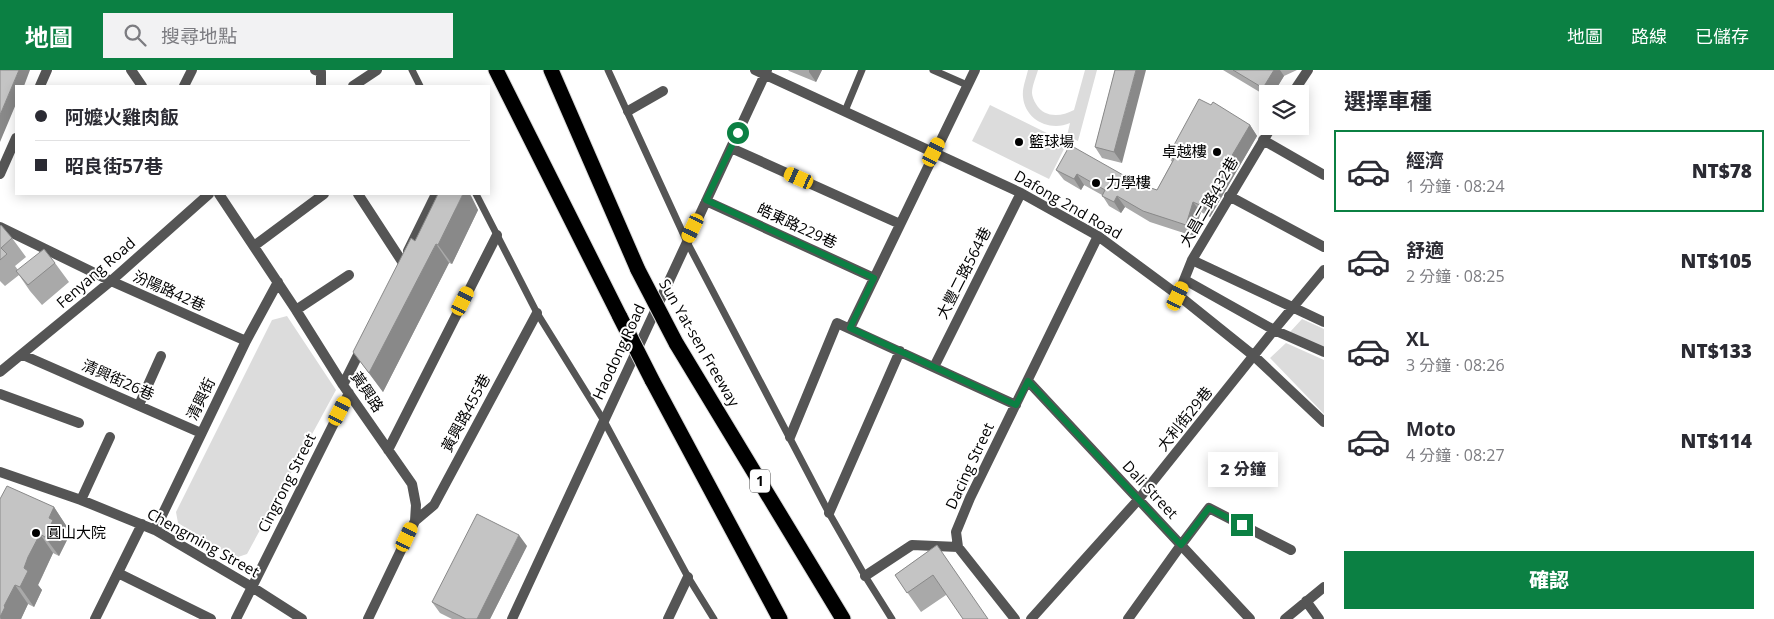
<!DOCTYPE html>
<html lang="zh-TW">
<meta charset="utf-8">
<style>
:root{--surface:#fff;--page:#f2f2f3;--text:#2b2b33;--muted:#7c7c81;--line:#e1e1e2;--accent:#0b8043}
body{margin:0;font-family:"Open Sans","Noto Sans TC",sans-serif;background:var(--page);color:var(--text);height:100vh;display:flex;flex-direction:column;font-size:19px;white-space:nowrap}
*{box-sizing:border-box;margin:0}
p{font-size:16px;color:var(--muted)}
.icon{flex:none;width:28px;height:28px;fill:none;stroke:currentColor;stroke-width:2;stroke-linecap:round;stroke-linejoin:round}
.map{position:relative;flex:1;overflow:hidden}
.details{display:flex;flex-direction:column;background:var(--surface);width:450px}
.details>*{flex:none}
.guide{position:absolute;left:15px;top:15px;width:475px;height:110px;border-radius:0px;box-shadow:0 2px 12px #0003;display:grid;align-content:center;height:110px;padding:0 20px;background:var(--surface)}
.controls{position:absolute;left:1259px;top:15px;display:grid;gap:10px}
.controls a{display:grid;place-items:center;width:50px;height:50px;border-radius:0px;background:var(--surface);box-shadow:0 2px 12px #0003;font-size:25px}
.end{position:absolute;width:22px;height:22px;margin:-11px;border:6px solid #0b8043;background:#fff;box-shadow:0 0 0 2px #fff}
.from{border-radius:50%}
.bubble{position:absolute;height:35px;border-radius:0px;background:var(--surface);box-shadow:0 2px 12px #0003;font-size:16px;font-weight:800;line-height:35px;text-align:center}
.car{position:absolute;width:15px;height:30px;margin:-15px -8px;border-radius:6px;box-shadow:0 0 4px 1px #0007;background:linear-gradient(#f5c518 24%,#345 0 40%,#f5c518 0 76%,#345 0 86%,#f5c518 0)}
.guide b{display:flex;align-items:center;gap:18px;height:48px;font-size:19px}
.guide b+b{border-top:1px solid var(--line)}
.guide i{width:12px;height:12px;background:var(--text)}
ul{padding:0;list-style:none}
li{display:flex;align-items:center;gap:15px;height:82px;margin:0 10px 8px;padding:0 10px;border:2px solid transparent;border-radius:0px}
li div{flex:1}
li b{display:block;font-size:19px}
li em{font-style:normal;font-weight:800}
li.selected{border-color:var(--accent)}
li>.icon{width:45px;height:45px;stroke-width:1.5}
h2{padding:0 20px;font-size:22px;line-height:60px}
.action{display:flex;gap:10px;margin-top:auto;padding:10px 20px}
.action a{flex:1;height:58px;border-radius:0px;background:var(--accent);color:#fff;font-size:20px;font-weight:800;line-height:58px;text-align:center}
header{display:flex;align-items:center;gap:30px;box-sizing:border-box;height:70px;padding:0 25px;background:var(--accent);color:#fff}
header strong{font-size:24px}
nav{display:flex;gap:28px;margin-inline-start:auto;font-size:18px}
.search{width:350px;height:45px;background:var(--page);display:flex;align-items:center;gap:12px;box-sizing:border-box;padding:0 18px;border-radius:0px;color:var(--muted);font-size:19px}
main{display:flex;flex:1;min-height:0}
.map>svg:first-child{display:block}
</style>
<header>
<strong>地圖</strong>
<div class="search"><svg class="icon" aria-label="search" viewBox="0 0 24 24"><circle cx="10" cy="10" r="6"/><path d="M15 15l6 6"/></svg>搜尋地點</div>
<nav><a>地圖</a><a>路線</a><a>已儲存</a></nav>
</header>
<main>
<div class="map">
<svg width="1324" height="549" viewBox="0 0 1324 549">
<rect width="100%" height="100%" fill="#fff"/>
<path fill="#dcdcdc" d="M 1028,0 L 1038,0 C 1036,7 1032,16 1032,23 C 1032,26 1034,31 1036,34 C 1044,48 1061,47 1074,40 L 1085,0 L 1097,0 L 1078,71 L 1067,66 L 1070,53 C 1050,62 1025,50 1023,27 C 1022,18 1026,9 1028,0 Z
M 990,35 L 1067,73 L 1049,109 L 972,71 Z
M 287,246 L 336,320 L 247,484 L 235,488 L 178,453 L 176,442 L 272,250 Z
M 1302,249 L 1324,259 L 1324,278 L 1290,262 Z
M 1286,273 L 1324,290 L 1324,344 L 1270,288 Z"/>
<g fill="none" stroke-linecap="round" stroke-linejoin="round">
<defs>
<path id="motorway" d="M 496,0 L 620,247
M 551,0 L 638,200
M 676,273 L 843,549
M 652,310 L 780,549"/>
</defs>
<use href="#motorway" stroke="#dbdbdb" stroke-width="17"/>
<path stroke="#555" stroke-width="7" d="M 412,0 L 420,16
M 608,0 L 687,172 L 829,443 L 865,506 L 892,549
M 933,0 L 967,15
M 845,41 L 862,0
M 476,124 L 537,243 L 604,351 L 688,507 L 714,549"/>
<path stroke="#555" stroke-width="10" d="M 131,0 L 142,16
M 315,0 L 321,2 L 321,16
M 755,0 L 1021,123 L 1098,166 L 1178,225 L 1254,286 L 1324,352
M 40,16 L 47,0
M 184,16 L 192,0
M 353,16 L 377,0
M 1292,24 L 1308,0
M 628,41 L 663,21
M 1263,70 L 1324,105
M 731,78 L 900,154
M 0,104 L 16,68
M 219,124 L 296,240 L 343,315 L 412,414 L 416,435 L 415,451 L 368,549
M 358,124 L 403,193
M 1229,126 L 1324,177
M 706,131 L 874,208
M 0,157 L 111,211 L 246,271
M 254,176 L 324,124
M 408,181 L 436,124
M 1192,190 L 1324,252
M 1185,210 L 1274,260 L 1324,282
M 1178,225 L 1192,190 L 1272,56
M 296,240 L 349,205
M 850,258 L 975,0
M 23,285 L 201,363
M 934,297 L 1021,123
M 0,302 L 111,211 L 209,124
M 1028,311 L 1250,549
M 343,315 L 363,275
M 0,324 L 79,353
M 139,335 L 161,286
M 790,367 L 837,253 L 1016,335
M 388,380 L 497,165
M 0,402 L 81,430 L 155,460 L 252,517 L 302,549
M 81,430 L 110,367
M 829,443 L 900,281
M 415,451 L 434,435 L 537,243
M 155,460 L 246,271 L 278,212
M 118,503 L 211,549
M 865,506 L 912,475 L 958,477
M 1306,531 L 1319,549
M 95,549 L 142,454
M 236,549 L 349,323
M 512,549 L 767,0
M 668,549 L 688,507
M 1015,549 L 958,477 L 956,462 L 970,428 L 1098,166
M 1031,549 L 1138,430 L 1274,260 L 1324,200
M 1128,549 L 1181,475 L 1209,438 L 1291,480
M 1285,549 L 1324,517"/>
<use href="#motorway" stroke="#000" stroke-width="15"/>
<defs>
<path id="motorway-bridge" d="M 638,200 L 676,273
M 620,247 L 652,310"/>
</defs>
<use href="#motorway-bridge" stroke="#dbdbdb" stroke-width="17" stroke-linecap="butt"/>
<use href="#motorway-bridge" stroke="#000" stroke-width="15"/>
</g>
<path fill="#a9a9a9" d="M 788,0 L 822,0 L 816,12 L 789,1 Z
M 1115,0 L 1122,93 L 1102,88 L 1095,77 Z
M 1223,0 L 1297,0 L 1284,6 L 1273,24 L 1268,24 L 1268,27 Z
M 1250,55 L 1257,66 L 1210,147 L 1201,142 L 1193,166 L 1150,152 L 1125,137 L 1121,143 L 1109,136 L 1102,125 L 1084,115 L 1081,120 L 1064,110 L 1056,100 L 1139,114 L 1157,120 L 1172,92 L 1168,86 Z
M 471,126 L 478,140 L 452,194 L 449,193 L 383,322 L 353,282 L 415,171 Z
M 0,156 L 12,168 L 26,187 L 15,196 L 18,200 L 55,193 L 69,212 L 42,235 L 30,221 L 19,205 L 5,216 L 0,211 Z
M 0,429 L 54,437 L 67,457 L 63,465 L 67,470 L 59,486 L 53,483 L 42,507 L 38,515 L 42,520 L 34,537 L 28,534 L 21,549 L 0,549 Z
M 937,475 L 946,525 L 921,542 L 895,505 Z
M 527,476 L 490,549 L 452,549 L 440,543 L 432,532 Z"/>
<path fill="#898989" d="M 19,0 L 30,0 L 24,16 L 16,16 L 16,34 L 0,72 L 0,45 Z
M 809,0 L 822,0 L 816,12 L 809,2 Z
M 1136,0 L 1146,0 L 1122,93 L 1114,82 Z
M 1274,0 L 1280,0 L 1284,6 L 1273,24 L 1268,24 L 1263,18 Z
M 1250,55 L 1257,66 L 1210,147 L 1202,136 Z
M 1077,104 L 1084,115 L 1081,120 L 1074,109 Z
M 463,124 L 470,124 L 478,140 L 452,194 L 438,175 Z
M 1117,126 L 1125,137 L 1121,143 L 1114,132 Z
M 1193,132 L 1201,142 L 1193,166 L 1186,155 Z
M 436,174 L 449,193 L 383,322 L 369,303 Z
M 54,437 L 67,457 L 63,465 L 67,470 L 59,486 L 45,467 L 49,448 Z
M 40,464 L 53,483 L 38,515 L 42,520 L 34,537 L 20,517 L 24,498 L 28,487 Z
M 519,465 L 527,476 L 490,549 L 477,549 Z
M 15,515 L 28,534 L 21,549 L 1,549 L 0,548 L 4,536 Z"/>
<path fill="#c4c4c4" stroke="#898989" d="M 0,0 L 19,0 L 0,45 Z
M 1115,0 L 1136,0 L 1114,82 L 1095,77 Z
M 1233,0 L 1274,0 L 1263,18 Z
M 1199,29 L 1211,35 L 1213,32 L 1250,55 L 1202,136 L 1193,132 L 1186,155 L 1143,141 L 1117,126 L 1114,132 L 1102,126 L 1105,120 L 1077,104 L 1074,109 L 1056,100 L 1070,75 L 1139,114 L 1157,120 L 1174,89 L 1168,86 Z
M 438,124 L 463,124 L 438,175 L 436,174 L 369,303 L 353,282 L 411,168 L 415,171 Z
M 1,155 L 12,168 L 1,178 L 7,184 L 0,190 L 0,156 Z
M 44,179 L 55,193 L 28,215 L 16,201 Z
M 7,416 L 54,437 L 49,448 L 53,450 L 45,467 L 40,464 L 28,487 L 24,498 L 28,501 L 20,517 L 15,515 L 4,536 L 5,537 L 0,547 L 0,429 Z
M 477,444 L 519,465 L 477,549 L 466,549 L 432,532 Z
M 937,475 L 988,549 L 963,549 L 933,505 L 907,523 L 895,505 Z"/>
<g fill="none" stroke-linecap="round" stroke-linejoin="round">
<path stroke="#0b8043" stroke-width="6" d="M 738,63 L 706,130 L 874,208 L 850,258 L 1016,335 L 1028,311 L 1181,475 L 1209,438 L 1242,455"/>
</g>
<g fill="#000" stroke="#fff" stroke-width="2">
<circle cx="1019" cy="72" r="5"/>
<circle cx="1217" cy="82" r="5"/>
<circle cx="1096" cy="113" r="5"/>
<circle cx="36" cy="463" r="5"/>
</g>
<g text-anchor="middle" stroke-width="4" stroke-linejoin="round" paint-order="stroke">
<rect fill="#fff" stroke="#4c4c4c" stroke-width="1" x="750" y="399.5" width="20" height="23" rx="4"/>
<g font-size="14" font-weight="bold" fill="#000">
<text x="760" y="416">1</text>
</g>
<g font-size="15" fill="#000" stroke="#fff" text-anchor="start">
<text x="1029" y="77">籃球場</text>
<text x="1207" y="87" text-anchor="end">卓越樓</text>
<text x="1106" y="118">力學樓</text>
<text x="46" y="468">圓山大院</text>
</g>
<g font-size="15" fill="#000" stroke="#fff">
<text transform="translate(1209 132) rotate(-60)" y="5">大昌二路432巷</text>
<text transform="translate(1068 135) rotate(30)" y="5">Dafong 2nd Road</text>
<text transform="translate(797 156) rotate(25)" y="5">皓東路229巷</text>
<text transform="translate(96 203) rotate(-41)" y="5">Fenyang Road</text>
<text transform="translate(964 203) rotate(-63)" y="5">大豐二路564巷</text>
<text transform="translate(169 221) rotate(24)" y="5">汾陽路42巷</text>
<text transform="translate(699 273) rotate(60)" y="5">Sun Yat-sen Freeway</text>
<text transform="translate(619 282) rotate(-65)" y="5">Haodong Road</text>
<text transform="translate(118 310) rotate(24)" y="5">清興街26巷</text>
<text transform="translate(367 322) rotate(56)" y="5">黃興路</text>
<text transform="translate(201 329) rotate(-64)" y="5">清興街</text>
<text transform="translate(466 343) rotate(-62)" y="5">黃興路455巷</text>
<text transform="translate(1185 349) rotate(-51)" y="5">大利街29巷</text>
<text transform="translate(970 396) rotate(-65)" y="5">Dacing Street</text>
<text transform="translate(287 413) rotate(-63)" y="5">Cingrong Street</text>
<text transform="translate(1150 420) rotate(47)" y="5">Dali Street</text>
<text transform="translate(203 473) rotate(29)" y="5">Chengming Street</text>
</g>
</g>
</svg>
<div class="controls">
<a><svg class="icon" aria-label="layers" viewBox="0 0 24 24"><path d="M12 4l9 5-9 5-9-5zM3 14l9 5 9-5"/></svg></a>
</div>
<i class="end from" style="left:738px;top:63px"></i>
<i class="end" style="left:1242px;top:455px"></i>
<div class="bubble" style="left:1208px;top:382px;width:70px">2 分鐘</div>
<i class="car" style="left:934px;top:82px;rotate:27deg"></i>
<i class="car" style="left:799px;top:108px;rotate:294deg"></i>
<i class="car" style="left:693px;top:158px;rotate:205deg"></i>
<i class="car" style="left:1178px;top:226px;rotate:25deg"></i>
<i class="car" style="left:463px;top:231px;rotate:27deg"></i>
<i class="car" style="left:340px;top:341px;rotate:27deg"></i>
<i class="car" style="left:407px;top:467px;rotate:25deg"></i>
<div class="guide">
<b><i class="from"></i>阿嬤火雞肉飯</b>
<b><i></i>昭良街57巷</b>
</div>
</div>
<section class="details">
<h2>選擇車種</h2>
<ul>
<li class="selected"><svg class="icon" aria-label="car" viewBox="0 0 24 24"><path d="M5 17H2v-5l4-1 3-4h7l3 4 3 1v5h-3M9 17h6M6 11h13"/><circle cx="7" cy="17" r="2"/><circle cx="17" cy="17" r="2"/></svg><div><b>經濟</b><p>1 分鐘 · 08:24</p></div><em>NT$78</em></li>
<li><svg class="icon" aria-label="car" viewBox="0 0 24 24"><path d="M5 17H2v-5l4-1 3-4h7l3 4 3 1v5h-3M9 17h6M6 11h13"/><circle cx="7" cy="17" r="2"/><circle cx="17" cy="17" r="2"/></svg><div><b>舒適</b><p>2 分鐘 · 08:25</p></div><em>NT$105</em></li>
<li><svg class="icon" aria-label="car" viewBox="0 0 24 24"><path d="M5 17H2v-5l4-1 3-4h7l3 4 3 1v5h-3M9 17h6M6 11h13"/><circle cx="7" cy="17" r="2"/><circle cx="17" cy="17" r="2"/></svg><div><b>XL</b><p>3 分鐘 · 08:26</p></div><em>NT$133</em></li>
<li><svg class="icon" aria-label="car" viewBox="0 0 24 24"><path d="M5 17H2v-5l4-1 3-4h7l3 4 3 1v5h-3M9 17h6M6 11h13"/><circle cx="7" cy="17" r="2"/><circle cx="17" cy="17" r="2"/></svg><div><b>Moto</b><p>4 分鐘 · 08:27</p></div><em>NT$114</em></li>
</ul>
<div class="action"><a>確認</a></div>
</section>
</main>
